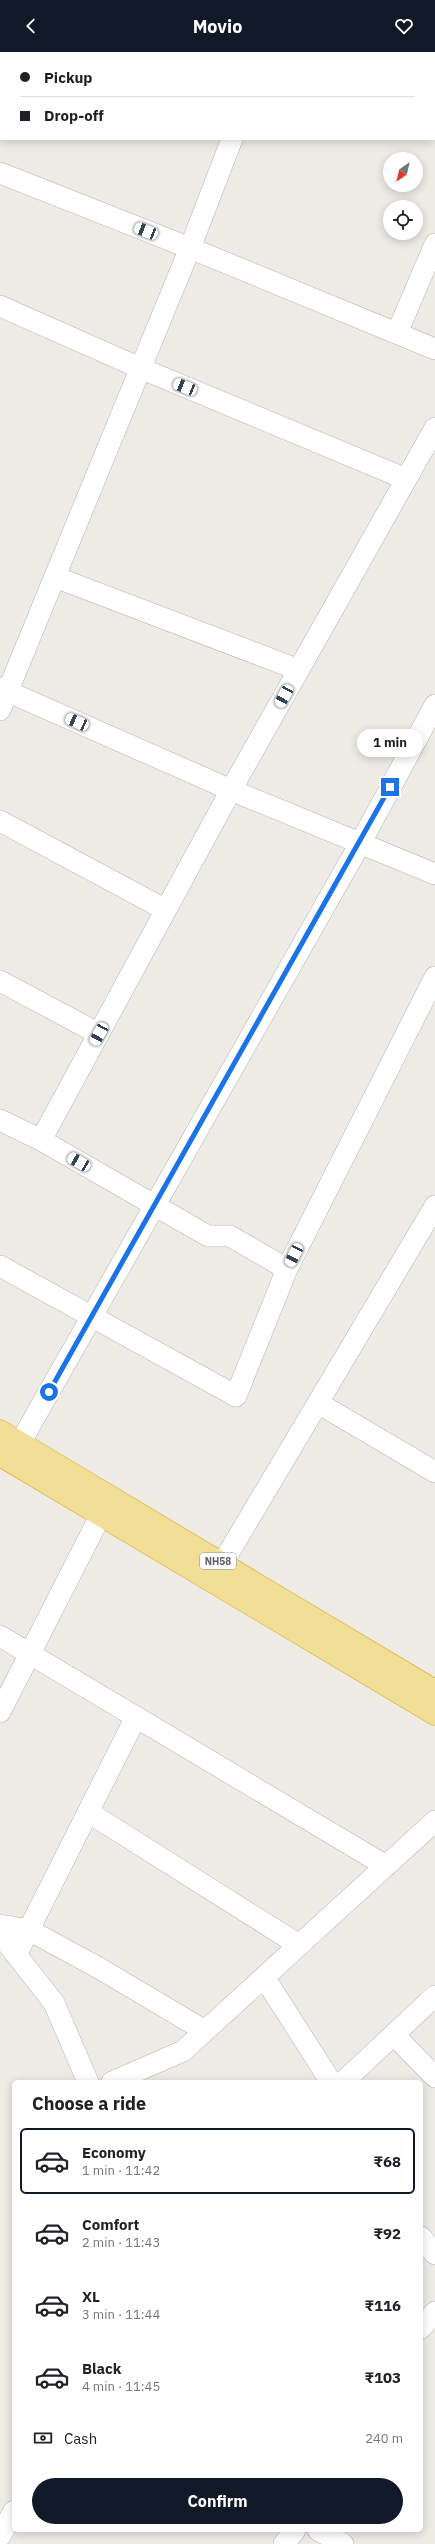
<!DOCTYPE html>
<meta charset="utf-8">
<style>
:root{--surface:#fff;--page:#f6f6f6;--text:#202124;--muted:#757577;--line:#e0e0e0;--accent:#111827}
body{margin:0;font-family:"IBM Plex Sans",sans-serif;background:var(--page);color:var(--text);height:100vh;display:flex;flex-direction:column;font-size:15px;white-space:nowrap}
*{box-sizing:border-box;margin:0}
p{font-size:13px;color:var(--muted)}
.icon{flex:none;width:22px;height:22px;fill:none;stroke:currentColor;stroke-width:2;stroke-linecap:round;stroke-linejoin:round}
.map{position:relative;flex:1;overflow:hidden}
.side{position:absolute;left:12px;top:2028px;width:411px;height:452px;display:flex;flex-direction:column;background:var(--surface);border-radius:6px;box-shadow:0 2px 10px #0003}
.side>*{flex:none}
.top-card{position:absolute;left:0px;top:0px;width:435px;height:88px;box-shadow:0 2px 10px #0003;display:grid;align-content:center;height:88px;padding:0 20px;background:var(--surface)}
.needle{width:26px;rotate:214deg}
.buttons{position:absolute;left:383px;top:100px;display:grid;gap:8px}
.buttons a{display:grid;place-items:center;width:40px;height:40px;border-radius:50%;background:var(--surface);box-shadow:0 2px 10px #0003;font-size:20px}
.end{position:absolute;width:18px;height:18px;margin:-9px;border:5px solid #1a73e8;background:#fff;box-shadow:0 0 0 2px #fff}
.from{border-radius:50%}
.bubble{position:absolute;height:28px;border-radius:14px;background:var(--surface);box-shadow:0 2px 10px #0003;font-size:13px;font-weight:700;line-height:28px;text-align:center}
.car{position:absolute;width:12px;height:24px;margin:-12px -6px;border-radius:5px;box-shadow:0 0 3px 1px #0007;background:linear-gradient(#fff 24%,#345 0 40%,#fff 0 76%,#345 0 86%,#fff 0)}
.top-card b{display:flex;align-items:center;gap:14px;height:38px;font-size:15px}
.top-card b+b{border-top:1px solid var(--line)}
.top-card i{width:10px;height:10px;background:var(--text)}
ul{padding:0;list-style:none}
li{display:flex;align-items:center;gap:12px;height:66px;margin:0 8px 6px;padding:0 12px;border:2px solid transparent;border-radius:6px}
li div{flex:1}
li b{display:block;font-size:15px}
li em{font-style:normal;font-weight:700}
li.on{border-color:var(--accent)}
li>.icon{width:36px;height:36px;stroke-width:1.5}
h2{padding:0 20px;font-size:18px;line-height:48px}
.pay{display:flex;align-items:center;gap:10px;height:44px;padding:0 20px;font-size:15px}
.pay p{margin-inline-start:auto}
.primary-button{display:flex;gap:8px;margin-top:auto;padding:8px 20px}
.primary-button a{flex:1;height:46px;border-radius:24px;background:var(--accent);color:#fff;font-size:16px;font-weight:700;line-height:46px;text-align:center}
header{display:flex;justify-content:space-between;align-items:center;height:52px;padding:0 20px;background:var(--accent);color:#fff;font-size:18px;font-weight:700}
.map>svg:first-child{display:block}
</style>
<header><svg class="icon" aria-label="back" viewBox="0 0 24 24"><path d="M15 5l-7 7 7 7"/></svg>Movio<svg class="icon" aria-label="heart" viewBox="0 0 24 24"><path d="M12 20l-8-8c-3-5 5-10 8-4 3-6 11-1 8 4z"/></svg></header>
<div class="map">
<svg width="435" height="2492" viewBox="0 0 435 2492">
<rect width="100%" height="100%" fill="#edebe4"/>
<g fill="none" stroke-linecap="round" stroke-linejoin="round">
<defs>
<path id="street" d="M 266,1 L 266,0
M 0,121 L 190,196 L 435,297
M 0,254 L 140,316 L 406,427
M 397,281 L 435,192
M 55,525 L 299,618
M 0,636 L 231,738 L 435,822
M 0,658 L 190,196 L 232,87
M 0,769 L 166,858
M 0,929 L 99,982
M 0,1068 L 41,1088 L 208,1184 L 230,1184 L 287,1217
M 41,1088 L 231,738 L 435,376
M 0,1214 L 236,1344 L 287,1217 L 435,925
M 318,1351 L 435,1420
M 20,1391 L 361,790 L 435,653
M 222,1512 L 435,1154
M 0,1584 L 386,1814
M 0,1660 L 109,1447
M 88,1760 L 299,1893
M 0,1873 L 29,1878 L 99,1916 L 205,1979
M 0,1882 L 54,1951 L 88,2030
M 16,1903 L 136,1665
M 264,1925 L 331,2030
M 394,1983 L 435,2025
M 112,2030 L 183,1999 L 435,1769
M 343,2030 L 435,1944
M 421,2185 L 435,2202
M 421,2276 L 435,2260
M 318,2478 L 343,2492
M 0,2484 L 14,2459
M 284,2492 L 295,2478"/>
<path id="highway" d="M 0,1379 L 435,1639
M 0,1403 L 435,1662"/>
</defs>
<use href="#street" stroke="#b1b4b8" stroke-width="22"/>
<use href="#highway" stroke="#d9a718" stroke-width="23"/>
<use href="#street" stroke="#fff" stroke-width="21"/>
<use href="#highway" stroke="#f1df97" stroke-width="22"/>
</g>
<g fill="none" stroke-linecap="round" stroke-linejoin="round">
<path stroke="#1a73e8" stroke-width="5" d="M 49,1340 L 390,735"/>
</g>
<g text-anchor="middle" stroke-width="3.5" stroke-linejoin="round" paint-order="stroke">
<rect fill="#fff" stroke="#8d8f92" stroke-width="1" x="200" y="1501" width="36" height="16" rx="3"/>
<g font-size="10" font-weight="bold" fill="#5c5f63">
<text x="218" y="1513">NH58</text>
</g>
</g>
</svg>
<div class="buttons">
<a><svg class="needle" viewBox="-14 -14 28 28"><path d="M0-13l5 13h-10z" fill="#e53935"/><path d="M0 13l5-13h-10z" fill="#757577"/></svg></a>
<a><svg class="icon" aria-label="locate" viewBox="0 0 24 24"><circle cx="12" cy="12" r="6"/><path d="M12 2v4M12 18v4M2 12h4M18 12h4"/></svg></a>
</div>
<i class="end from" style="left:49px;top:1340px"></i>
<i class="end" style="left:390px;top:735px"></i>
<div class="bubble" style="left:357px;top:677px;width:66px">1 min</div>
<i class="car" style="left:146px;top:179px;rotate:292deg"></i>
<i class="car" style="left:185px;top:335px;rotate:292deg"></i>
<i class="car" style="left:284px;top:644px;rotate:209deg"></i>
<i class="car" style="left:77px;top:670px;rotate:294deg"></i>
<i class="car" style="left:99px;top:982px;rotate:209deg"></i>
<i class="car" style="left:79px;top:1110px;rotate:300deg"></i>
<i class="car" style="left:294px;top:1203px;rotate:207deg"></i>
<div class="top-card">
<b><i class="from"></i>Pickup</b>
<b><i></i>Drop-off</b>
</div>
<section class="side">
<h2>Choose a ride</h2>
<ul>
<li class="on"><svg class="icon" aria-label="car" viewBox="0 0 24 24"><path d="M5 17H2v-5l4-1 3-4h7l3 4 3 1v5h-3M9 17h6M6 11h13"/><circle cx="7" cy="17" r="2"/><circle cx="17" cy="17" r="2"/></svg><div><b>Economy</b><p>1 min · 11:42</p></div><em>₹68</em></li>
<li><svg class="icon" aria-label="car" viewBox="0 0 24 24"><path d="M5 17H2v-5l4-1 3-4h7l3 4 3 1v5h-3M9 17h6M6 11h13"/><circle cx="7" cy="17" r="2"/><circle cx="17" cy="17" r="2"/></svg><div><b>Comfort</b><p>2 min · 11:43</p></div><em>₹92</em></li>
<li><svg class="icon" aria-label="car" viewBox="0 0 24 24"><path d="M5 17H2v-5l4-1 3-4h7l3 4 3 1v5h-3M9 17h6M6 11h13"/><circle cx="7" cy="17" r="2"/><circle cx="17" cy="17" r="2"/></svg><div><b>XL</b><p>3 min · 11:44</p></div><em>₹116</em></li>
<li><svg class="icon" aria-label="car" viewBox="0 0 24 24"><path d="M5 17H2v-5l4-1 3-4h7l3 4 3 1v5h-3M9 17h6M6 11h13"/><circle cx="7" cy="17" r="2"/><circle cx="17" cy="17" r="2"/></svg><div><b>Black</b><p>4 min · 11:45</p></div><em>₹103</em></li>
</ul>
<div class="pay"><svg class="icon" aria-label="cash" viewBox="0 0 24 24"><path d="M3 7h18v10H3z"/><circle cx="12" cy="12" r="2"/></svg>Cash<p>240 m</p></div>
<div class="primary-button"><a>Confirm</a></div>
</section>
</div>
